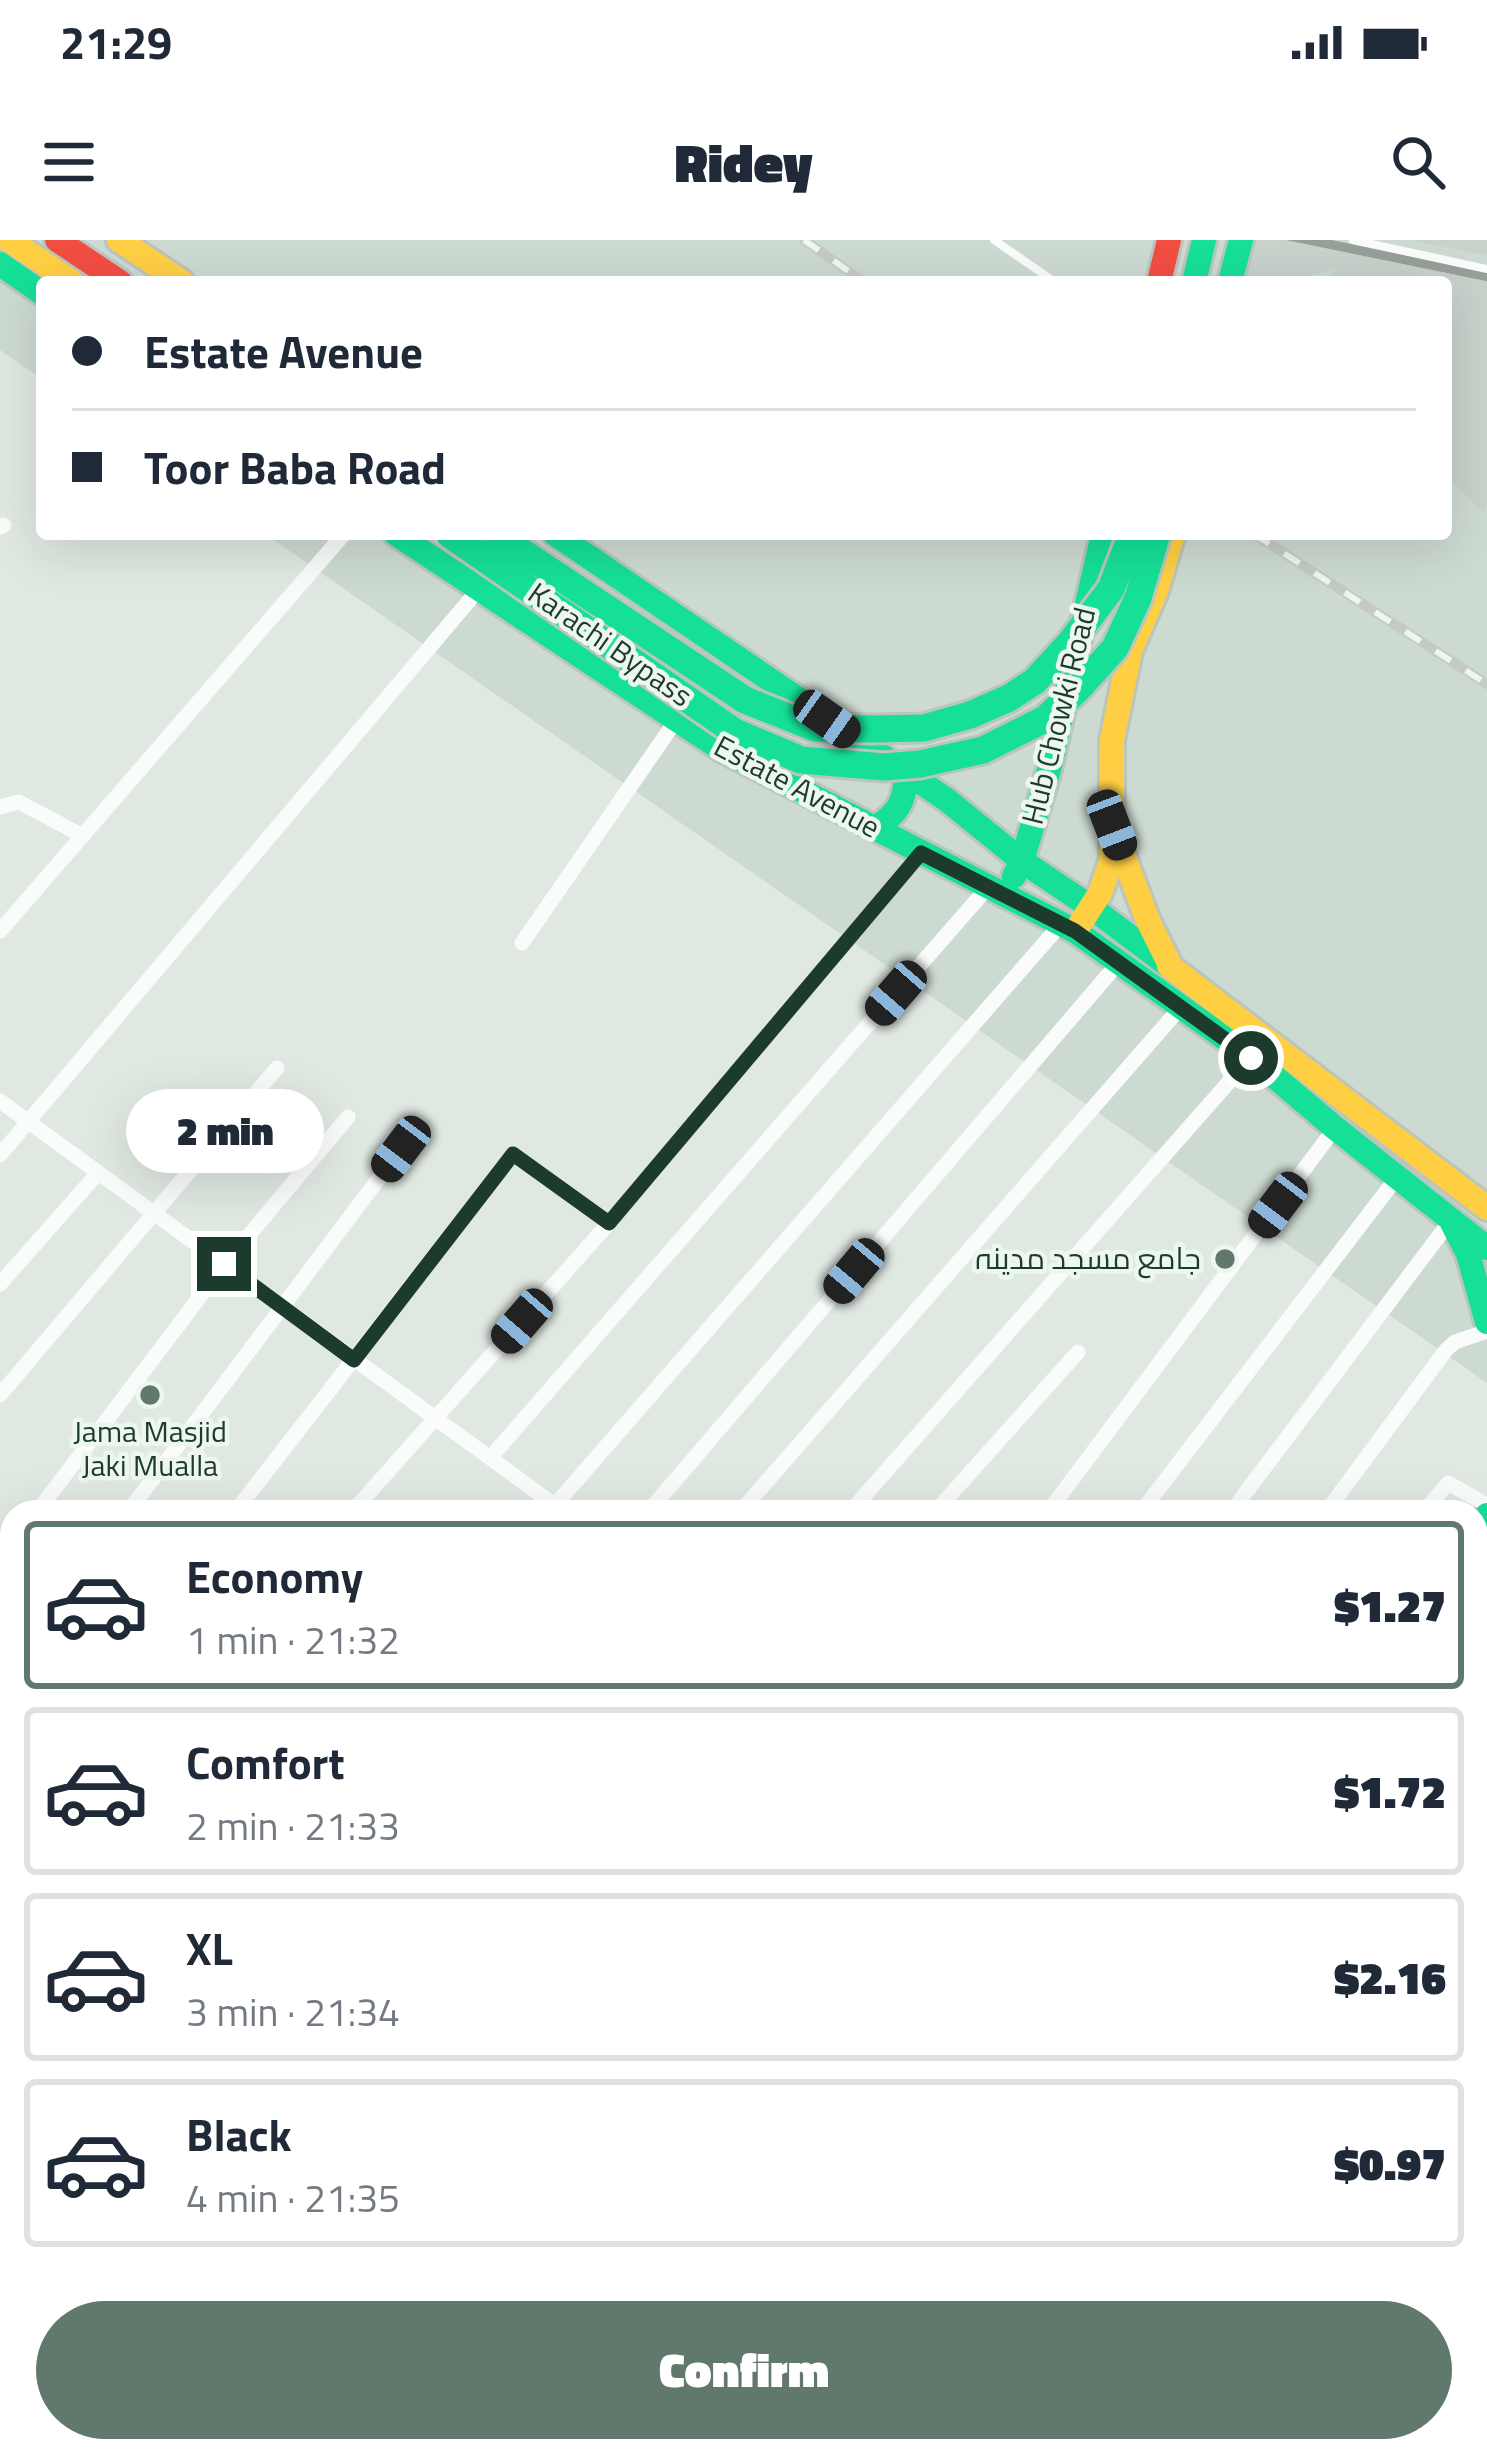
<!DOCTYPE html>
<meta charset="utf-8">
<style>
:root{--surface:#fff;--page:#f6f6f7;--text:#1f2937;--muted:#747a83;--line:#e0e1e3;--accent:#61786c}
body{margin:0;font-family:"Titillium Web",Cairo,sans-serif;background:var(--page);color:var(--text);height:100vh;display:flex;flex-direction:column;font-size:45px;white-space:nowrap}
*{box-sizing:border-box;margin:0}
p{font-size:39px;color:var(--muted)}
.icon{flex:none;width:66px;height:66px;fill:none;stroke:currentColor;stroke-width:2;stroke-linecap:round;stroke-linejoin:round}
.map{position:relative;flex:1;overflow:hidden}
.panel{position:absolute;left:0px;top:1260px;width:1488px;height:963px;display:flex;flex-direction:column;background:var(--surface);border-radius:36px 36px 0 0;box-shadow:0 12px 48px #0002}
.panel>*{flex:none}
.banner{position:absolute;left:36px;top:36px;width:1416px;height:264px;border-radius:12px;box-shadow:0 12px 48px #0002;display:grid;align-content:center;height:264px;padding:0 36px;background:var(--surface)}
.end{position:absolute;width:54px;height:54px;margin:-27px;border:15px solid #1d3b2c;background:#fff;box-shadow:0 0 0 6px #fff}
.from{border-radius:50%}
.bubble{position:absolute;height:84px;border-radius:42px;background:var(--surface);box-shadow:0 12px 48px #0002;font-size:39px;font-weight:800;line-height:84px;text-align:center}
.car{position:absolute;width:36px;height:72px;margin:-36px -18px;border-radius:15px;box-shadow:0 0 9px 3px #0007;background:linear-gradient(#222 24%,#8ab4d8 0 40%,#222 0 76%,#8ab4d8 0 86%,#222 0)}
.banner b{display:flex;align-items:center;gap:42px;height:114px;font-size:45px}
.banner b+b{border-top:3px solid var(--line)}
.banner i{width:30px;height:30px;background:var(--text)}
ul{padding:21px 0 0;list-style:none}
li{display:flex;align-items:center;gap:36px;height:168px;margin:0 24px 18px;padding:0 12px;border:6px solid var(--line);border-radius:12px}
li div{flex:1}
li b{display:block;font-size:45px}
li em{font-style:normal;font-weight:800}
li.selected{border-color:var(--accent)}
li>.icon{width:108px;height:108px;stroke-width:1.5}
.action{display:flex;gap:24px;margin-top:auto;padding:24px 36px}
.action a{flex:1;height:138px;border-radius:72px;background:var(--accent);color:#fff;font-size:48px;font-weight:800;line-height:138px;text-align:center}
.status{display:flex;justify-content:space-between;align-items:center;height:84px;padding:0 60px;background:var(--surface);direction:ltr}
.status svg{height:33px;fill:currentColor}
header{display:flex;justify-content:space-between;align-items:center;height:156px;padding:0 36px;background:var(--surface);font-size:54px;font-weight:800}
.map>svg:first-child{display:block}
</style>
<div class="status"><b>21:29</b><svg viewBox="0 0 49 12"><path d="M0 12V9h3v3zM5 12V6h3v6zM10 12V3h3v9zM15 12V0h3v12zM26 1h20v11H26zM47 4h2v5h-2z"/></svg></div>
<header><svg class="icon" aria-label="menu" viewBox="0 0 24 24"><path d="M4 6h16M4 12h16M4 18h16"/></svg>Ridey<svg class="icon" aria-label="search" viewBox="0 0 24 24"><circle cx="10" cy="10" r="6"/><path d="M15 15l6 6"/></svg></header>
<div class="map">
<svg width="1487" height="2222" viewBox="0 0 1487 2222">
<defs>
<filter id="shadow"><feDropShadow dx="8" dy="-8" stdDeviation="0" flood-color="#0004"/></filter>
</defs>
<rect width="100%" height="100%" fill="#e0e8e2"/>
<path fill="#cddad1" d="M 0,0 L 1487,0 L 1487,1143 L 265,294 L 1446,294 L 1446,42 L 42,42 L 42,139 L 0,110 Z
M 1487,1458 L 1487,2222 L 1228,2222 L 1231,2211 L 1476,2211 L 1476,1491 Z"/>
<path fill="#c8d1cb" stroke="#c9d1cb" stroke-width="3" filter="url(#shadow)" d="M 1250,0 L 1277,0 L 1487,43 L 1487,264 L 1483,270 L 1454,242 L 1446,241 L 1446,42 L 1333,42 L 1336,27 L 1282,42 L 1239,42 Z
M 1415,0 L 1487,0 L 1487,14 Z"/>
<g fill="none" stroke-linecap="round" stroke-linejoin="round">
<defs>
<path id="fast" d="M 0,24 L 42,53
M 1194,42 L 1204,0
M 1230,42 L 1241,0
M 396,294 L 721,509 L 1075,691 L 1251,817 L 1335,888 L 1487,1008
M 555,294 L 947,560 L 1022,621 L 1092,668 L 1169,726
M 874,588 C 898,575 907,559 905,532
M 1014,636 L 1022,621 L 1049,530 L 1103,294
M 1452,983 L 1468,1014 L 1487,1082
M 1476,1307 L 1487,1275
M 1159,2222 L 1163,2211"/>
<path id="slow" d="M 9,0 L 72,42
M 119,0 L 182,42
M 1116,596 L 1148,681 L 1169,723
M 1080,684 L 1100,653 L 1112,619 L 1112,500 L 1130,411 L 1156,351 L 1173,294
M 1169,726 L 1487,968"/>
<path id="jam" d="M 57,0 L 120,42
M 1159,42 L 1169,0"/>
</defs>
<use href="#fast" stroke="#bac5bf" stroke-width="30"/>
<use href="#slow" stroke="#bac5bf" stroke-width="30"/>
<use href="#jam" stroke="#bac5bf" stroke-width="30"/>
<path stroke="#fafcfb" stroke-width="8" d="M 994,0 L 1055,42
M 1353,0 L 1487,29"/>
<path stroke="#fafcfb" stroke-width="15" d="M 0,287 L 4,285
M 0,567 L 19,562 L 83,596
M 0,691 L 344,294
M 522,703 L 677,479
M 0,861 L 560,1269
M 0,915 L 479,349
M 0,1044 L 98,933
M 0,1155 L 277,828
M 490,1218 L 989,646
M 37,1272 L 224,1025 L 348,877
M 128,1272 L 401,909
M 235,1272 L 513,914 L 609,983
M 352,1272 L 609,983 L 921,613
M 549,1272 L 1061,684
M 648,1272 L 1120,721
M 740,1272 L 1181,767
M 850,1272 L 1251,817
M 935,1272 L 1078,1112
M 1048,1272 L 1335,888
M 1141,1272 L 1398,936
M 1231,1272 L 1451,980
M 1326,1272 L 1446,1110 L 1455,1102 L 1487,1091
M 1424,1272 L 1448,1243 L 1487,1265
M 0,1322 L 12,1306
M 0,1444 L 12,1428
M 0,1581 L 12,1565
M 1476,1636 L 1487,1643
M 0,1701 L 12,1686
M 0,1792 L 12,1778
M 0,1914 L 12,1900
M 0,2027 L 12,2013
M 0,2166 L 12,2154
M 0,2187 L 12,2198
M 27,2211 L 39,2222
M 1052,2211 L 1066,2222
M 1430,2211 L 1465,2222
M 77,2222 L 86,2211
M 175,2222 L 184,2211
M 268,2222 L 277,2211
M 366,2222 L 375,2211
M 454,2222 L 460,2214 L 457,2211
M 533,2222 L 538,2211
M 756,2222 L 765,2211
M 852,2222 L 861,2211
M 950,2222 L 955,2211
M 1020,2222 L 1024,2211"/>
<use href="#fast" stroke="#16e098" stroke-width="24"/>
<use href="#slow" stroke="#ffcf43" stroke-width="24"/>
<use href="#jam" stroke="#f24e42" stroke-width="24"/>
<defs>
<path id="rail" d="M 804,0 L 864,42
M 1254,294 L 1487,444"/>
</defs>
<use href="#rail" stroke="#c5cac7" stroke-width="10"/>
<use href="#rail" stroke="#edf7f0" stroke-width="6" stroke-dasharray="18" stroke-linecap="butt"/>
<defs>
<path id="fast-bridge" d="M 449,294 L 735,492 L 801,520 L 884,527 L 920,524 L 983,510 L 1045,479 L 1078,449 L 1115,408 L 1138,358 L 1157,294
M 495,294 L 745,460 L 815,488 L 874,489 L 924,488 L 970,475 L 1009,458 L 1035,441 L 1070,403 L 1111,349 L 1132,294"/>
</defs>
<use href="#fast-bridge" stroke="#bac5bf" stroke-width="33" stroke-linecap="butt"/>
<use href="#fast-bridge" stroke="#16e098" stroke-width="27"/>
</g>
<g fill="none" stroke-linecap="round" stroke-linejoin="round">
<path stroke="#1d3b2c" stroke-width="15" d="M 224,1024 L 354,1120 L 513,914 L 609,983 L 921,613 L 1075,691 L 1251,818"/>
</g>
<g fill="#61786c" stroke="#edf7f0" stroke-width="4.5">
<circle cx="1225" cy="1019" r="12"/>
<circle cx="150" cy="1155" r="12"/>
</g>
<g text-anchor="middle" stroke-width="9" stroke-linejoin="round" paint-order="stroke">
<g font-size="30" fill="#1d3b2c" stroke="#edf7f0">
<text transform="translate(610 405) rotate(35)" y="10">Karachi Bypass</text>
<text transform="translate(1059 476) rotate(-76)" y="10">Hub Chowki Road</text>
<text transform="translate(797 547) rotate(28)" y="10">Estate Avenue</text>
</g>
<g font-size="30" fill="#1d3b2c" stroke="#edf7f0" text-anchor="end">
<text x="1201" y="1029">جامع مسجد مدینہ</text>
<text x="150" y="1202" text-anchor="middle">Jama Masjid<tspan x="150" dy="34">Jaki Mualla</tspan></text>
</g>
</g>
</svg>
<i class="end from" style="left:1251px;top:818px"></i>
<i class="end" style="left:224px;top:1024px"></i>
<div class="bubble" style="left:126px;top:849px;width:198px">2 min</div>
<i class="car" style="left:827px;top:479px;rotate:125deg"></i>
<i class="car" style="left:1112px;top:585px;rotate:159deg"></i>
<i class="car" style="left:896px;top:753px;rotate:221deg"></i>
<i class="car" style="left:401px;top:909px;rotate:217deg"></i>
<i class="car" style="left:1278px;top:965px;rotate:217deg"></i>
<i class="car" style="left:854px;top:1031px;rotate:220deg"></i>
<i class="car" style="left:522px;top:1081px;rotate:221deg"></i>
<div class="banner">
<b><i class="from"></i>Estate Avenue</b>
<b><i></i>Toor Baba Road</b>
</div>
<section class="panel">
<ul>
<li class="selected"><svg class="icon" aria-label="car" viewBox="0 0 24 24"><path d="M5 17H2v-5l4-1 3-4h7l3 4 3 1v5h-3M9 17h6M6 11h13"/><circle cx="7" cy="17" r="2"/><circle cx="17" cy="17" r="2"/></svg><div><b>Economy</b><p>1 min · 21:32</p></div><em>$1.27</em></li>
<li><svg class="icon" aria-label="car" viewBox="0 0 24 24"><path d="M5 17H2v-5l4-1 3-4h7l3 4 3 1v5h-3M9 17h6M6 11h13"/><circle cx="7" cy="17" r="2"/><circle cx="17" cy="17" r="2"/></svg><div><b>Comfort</b><p>2 min · 21:33</p></div><em>$1.72</em></li>
<li><svg class="icon" aria-label="car" viewBox="0 0 24 24"><path d="M5 17H2v-5l4-1 3-4h7l3 4 3 1v5h-3M9 17h6M6 11h13"/><circle cx="7" cy="17" r="2"/><circle cx="17" cy="17" r="2"/></svg><div><b>XL</b><p>3 min · 21:34</p></div><em>$2.16</em></li>
<li><svg class="icon" aria-label="car" viewBox="0 0 24 24"><path d="M5 17H2v-5l4-1 3-4h7l3 4 3 1v5h-3M9 17h6M6 11h13"/><circle cx="7" cy="17" r="2"/><circle cx="17" cy="17" r="2"/></svg><div><b>Black</b><p>4 min · 21:35</p></div><em>$0.97</em></li>
</ul>
<div class="action"><a>Confirm</a></div>
</section>
</div>
